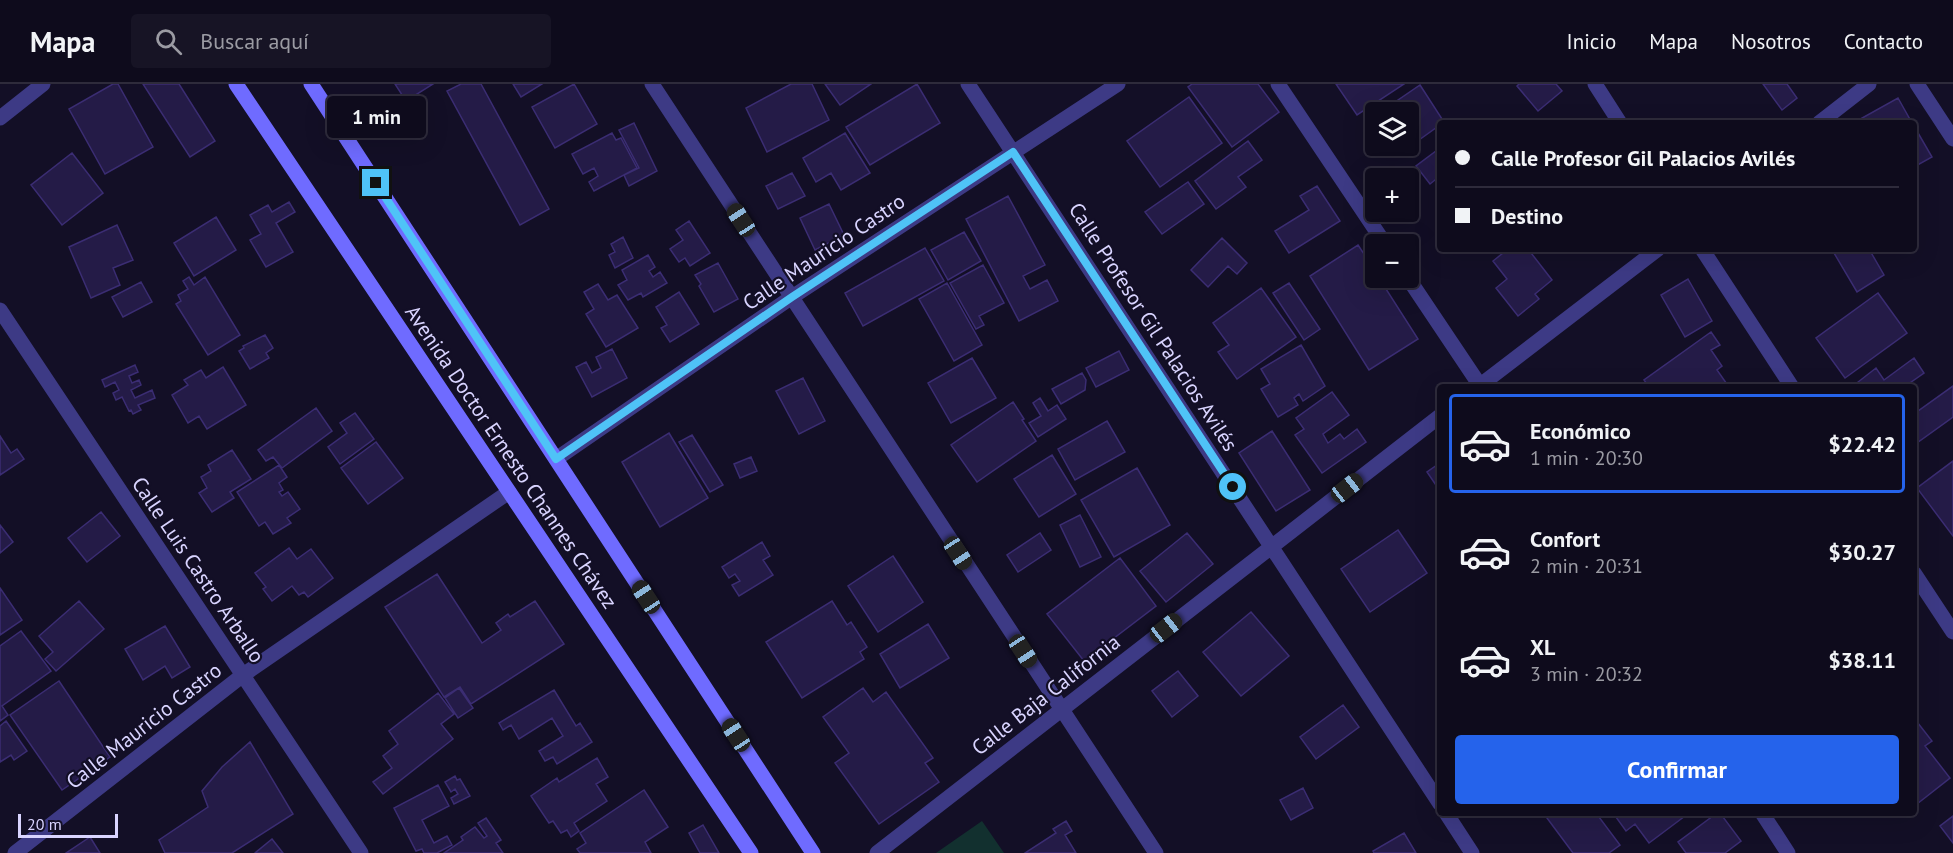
<!DOCTYPE html>
<html lang="es">
<meta charset="utf-8">
<style>
:root{--surface:#0e0b1c;--page:#171425;--text:#f1f3f6;--muted:#9b9ba3;--line:#2e2b3b;--accent:#2563eb}
body{margin:0;font-family:"PT Sans",sans-serif;background:var(--page);color:var(--text);height:100vh;display:flex;flex-direction:column;font-size:22px;white-space:nowrap}
*{box-sizing:border-box;margin:0}
p{font-size:20px;color:var(--muted)}
.icon{flex:none;width:33px;height:33px;fill:none;stroke:currentColor;stroke-width:2;stroke-linecap:round;stroke-linejoin:round}
.map{position:relative;flex:1;overflow:hidden}
.panel{position:absolute;left:1437px;top:300px;width:480px;height:432px;display:flex;flex-direction:column;background:var(--surface);border-radius:6px;box-shadow:0 6px 24px #0002,0 0 0 2px var(--line)}
.panel>*{flex:none}
.banner{position:absolute;left:1437px;top:36px;width:480px;height:132px;border-radius:6px;box-shadow:0 6px 24px #0002,0 0 0 2px var(--line);display:grid;align-content:center;height:132px;padding:0 18px;background:var(--surface)}
.fabs{position:absolute;left:1365px;top:18px;display:grid;gap:12px}
.fabs a{display:grid;place-items:center;width:54px;height:54px;border-radius:6px;background:var(--surface);box-shadow:0 6px 24px #0002,0 0 0 2px var(--line);font-size:30px}
.scale{position:absolute;left:18px;bottom:15px;width:100px;box-sizing:border-box;padding-left:6px;border:3px solid #d9d4ff;border-top:0;font-size:16px;line-height:21px;white-space:nowrap;color:#d9d4ff;-webkit-text-stroke:4px #130f26;paint-order:stroke}
.end{position:absolute;width:27px;height:27px;margin:-14px;border:8px solid #4fc3f7;background:#111;box-shadow:0 0 0 3px #111}
.from{border-radius:50%}
.bubble{position:absolute;height:42px;border-radius:6px;background:var(--surface);box-shadow:0 6px 24px #0002,0 0 0 2px var(--line);font-size:20px;font-weight:600;line-height:42px;text-align:center}
.car{position:absolute;width:18px;height:36px;margin:-18px -9px;border-radius:8px;box-shadow:0 0 4px 2px #0007;background:linear-gradient(#222 24%,#8ab4d8 0 40%,#222 0 76%,#8ab4d8 0 86%,#222 0)}
.banner b{display:flex;align-items:center;gap:21px;height:57px;font-size:22px}
.banner b+b{border-top:2px solid var(--line)}
.banner i{width:15px;height:15px;background:var(--text)}
ul{padding:10px 0 0;list-style:none}
li{display:flex;align-items:center;gap:18px;height:99px;margin:0 12px 9px;padding:0 6px;border:3px solid transparent;border-radius:6px}
li div{flex:1}
li b{display:block;font-size:22px}
li em{font-style:normal;font-weight:600}
li.selected{border-color:var(--accent)}
li>.icon{width:54px;height:54px;stroke-width:1.5}
.action{display:flex;gap:12px;margin-top:auto;padding:12px 18px}
.action a{flex:1;height:69px;border-radius:6px;background:var(--accent);color:#fff;font-size:24px;font-weight:600;line-height:69px;text-align:center}
header{display:flex;align-items:center;gap:36px;box-sizing:border-box;height:84px;padding:0 30px;background:var(--surface);border-bottom:2px solid var(--line)}
header strong{font-size:28px}
nav{display:flex;gap:33px;margin-inline-start:auto;font-size:21px}
.search{width:420px;height:54px;background:var(--page);display:flex;align-items:center;gap:15px;box-sizing:border-box;padding:0 21px;border-radius:6px;color:var(--muted);font-size:22px}
.map>svg:first-child{display:block}
</style>
<header>
<strong>Mapa</strong>
<div class="search"><svg class="icon" aria-label="search" viewBox="0 0 24 24"><circle cx="10" cy="10" r="6"/><path d="M15 15l6 6"/></svg>Buscar aquí</div>
<nav><a>Inicio</a><a>Mapa</a><a>Nosotros</a><a>Contacto</a></nav>
</header>
<div class="map">
<svg width="1953" height="769" viewBox="0 0 1953 769">
<rect width="100%" height="100%" fill="#130f26"/>
<path fill="#12302f" d="M 982,737 L 1004,769 L 936,769 Z"/>
<path fill="#241b47" stroke="#3b2d73" stroke-width="1.5" d="M 113,0 L 118,0 L 153,63 L 105,90 L 69,25 Z
M 143,0 L 179,0 L 215,57 L 190,73 Z
M 395,0 L 433,0 L 406,17 Z
M 461,0 L 481,0 L 549,125 L 520,141 L 447,7 Z
M 513,0 L 542,0 L 521,13 Z
M 574,0 L 597,40 L 555,64 L 532,23 Z
M 791,0 L 812,0 L 829,36 L 767,68 L 746,24 Z
M 825,0 L 871,0 L 840,21 Z
M 917,0 L 940,39 L 870,81 L 846,43 Z
M 1192,0 L 1258,0 L 1279,28 L 1232,63 L 1188,3 Z
M 1336,0 L 1404,0 L 1357,31 Z
M 1519,0 L 1556,0 L 1562,7 L 1538,27 L 1517,2 Z
M 1763,0 L 1787,0 L 1797,14 L 1782,26 Z
M 1420,1 L 1444,38 L 1412,61 L 1408,55 L 1408,28 L 1387,28 L 1385,25 Z
M 1189,13 L 1222,59 L 1160,103 L 1127,57 Z
M 1898,14 L 1912,39 L 1855,39 L 1855,38 Z
M 634,39 L 657,87 L 629,102 L 624,91 L 639,84 L 619,46 Z
M 1914,42 L 1932,73 L 1914,83 Z
M 612,49 L 616,56 L 621,54 L 637,84 L 594,107 L 589,98 L 598,92 L 594,84 L 583,90 L 572,70 Z
M 845,49 L 870,89 L 841,106 L 831,89 L 816,98 L 803,74 Z
M 1248,57 L 1262,76 L 1238,93 L 1246,103 L 1216,125 L 1195,97 Z
M 1440,64 L 1440,92 L 1430,100 L 1416,82 Z
M 72,69 L 103,109 L 62,141 L 31,101 Z
M 792,89 L 805,112 L 778,125 L 766,102 Z
M 1188,98 L 1204,120 L 1162,150 L 1145,128 Z
M 1317,102 L 1340,137 L 1289,169 L 1275,147 L 1309,126 L 1300,112 Z
M 1008,112 L 1045,181 L 1023,192 L 1030,205 L 1047,196 L 1058,217 L 1019,237 L 966,135 Z
M 289,118 L 295,128 L 276,139 L 293,168 L 266,183 L 250,156 L 261,150 L 250,131 L 268,121 L 272,128 Z
M 829,120 L 844,151 L 815,166 L 800,134 Z
M 216,133 L 236,166 L 194,192 L 174,159 Z
M 689,137 L 710,169 L 690,182 L 685,174 L 679,178 L 670,165 L 683,156 L 676,146 Z
M 117,141 L 133,176 L 113,184 L 120,201 L 91,214 L 69,163 Z
M 964,148 L 981,177 L 948,196 L 931,166 Z
M 623,153 L 633,174 L 615,184 L 609,171 L 615,168 L 611,160 Z
M 1222,154 L 1247,179 L 1237,190 L 1228,182 L 1208,203 L 1191,186 Z
M 1358,161 L 1376,188 L 1376,194 L 1379,194 L 1418,255 L 1369,286 L 1310,192 Z
M 925,164 L 944,197 L 863,242 L 845,209 Z
M 1508,165 L 1528,165 L 1552,196 L 1535,210 L 1539,215 L 1518,232 L 1496,204 L 1507,195 L 1493,177 Z
M 1841,165 L 1869,165 L 1884,191 L 1857,208 L 1834,169 Z
M 648,171 L 655,183 L 649,187 L 653,193 L 660,188 L 667,199 L 643,213 L 641,209 L 628,216 L 618,201 L 627,196 L 622,186 Z
M 718,179 L 738,215 L 714,228 L 699,202 L 701,200 L 695,191 Z
M 983,181 L 1004,219 L 979,232 L 984,241 L 976,245 L 950,199 Z
M 189,193 L 194,201 L 205,193 L 240,251 L 208,271 L 176,220 L 181,217 L 178,211 L 188,205 L 183,197 Z
M 1688,195 L 1712,237 L 1685,253 L 1661,211 Z
M 141,198 L 152,218 L 123,233 L 112,213 Z
M 947,199 L 982,261 L 954,277 L 919,215 Z
M 1289,199 L 1320,245 L 1304,256 L 1273,209 Z
M 598,200 L 608,216 L 617,211 L 638,244 L 606,263 L 586,230 L 594,225 L 584,208 Z
M 1261,204 L 1296,253 L 1237,295 L 1218,268 L 1229,261 L 1213,239 Z
M 679,208 L 699,240 L 670,258 L 661,244 L 667,241 L 656,223 Z
M 1878,209 L 1907,249 L 1845,294 L 1816,254 Z
M 1711,248 L 1720,261 L 1711,266 L 1722,282 L 1717,286 L 1729,303 L 1649,303 L 1644,296 Z
M 265,251 L 273,264 L 266,269 L 269,274 L 250,285 L 239,267 L 244,264 L 243,262 Z
M 1301,261 L 1325,302 L 1303,317 L 1299,310 L 1294,314 L 1298,321 L 1278,333 L 1261,305 L 1270,300 L 1261,285 Z
M 612,265 L 627,294 L 592,313 L 576,283 L 586,278 L 592,289 L 601,284 L 596,273 Z
M 1119,267 L 1129,286 L 1096,303 L 1086,284 Z
M 972,274 L 996,314 L 951,339 L 928,299 Z
M 1914,274 L 1924,289 L 1904,303 L 1853,302 L 1876,284 L 1884,296 Z
M 135,281 L 138,288 L 129,292 L 132,299 L 139,296 L 141,301 L 131,306 L 135,314 L 152,306 L 155,314 L 138,321 L 141,326 L 133,330 L 131,326 L 129,327 L 122,313 L 116,316 L 113,309 L 119,306 L 115,298 L 105,303 L 102,296 Z
M 223,283 L 246,321 L 207,345 L 199,332 L 188,339 L 172,311 L 188,301 L 184,296 L 201,286 L 206,294 Z
M 1082,289 L 1086,296 L 1085,306 L 1061,320 L 1052,305 Z
M 803,294 L 825,337 L 799,350 L 776,307 Z
M 1953,302 L 1953,333 L 1914,361 L 1914,330 Z
M 1332,308 L 1349,331 L 1323,350 L 1328,359 L 1340,350 L 1344,355 L 1357,345 L 1366,358 L 1322,389 L 1295,351 L 1304,345 L 1296,334 Z
M 1040,314 L 1048,327 L 1057,321 L 1066,335 L 1038,353 L 1029,339 L 1041,332 L 1033,319 Z
M 1013,318 L 1024,335 L 1022,336 L 1036,357 L 977,398 L 951,361 Z
M 316,324 L 332,347 L 282,384 L 273,373 L 266,377 L 258,366 Z
M 355,329 L 374,355 L 340,380 L 328,363 L 347,349 L 340,339 Z
M 1107,337 L 1125,368 L 1075,396 L 1058,365 Z
M 1272,347 L 1310,406 L 1276,427 L 1239,369 Z
M 669,349 L 708,414 L 660,443 L 622,378 Z
M 692,351 L 723,401 L 710,408 L 679,358 Z
M 0,352 L 11,369 L 17,365 L 24,375 L 0,391 Z
M 376,358 L 403,394 L 368,420 L 341,384 Z
M 232,366 L 251,395 L 230,408 L 234,414 L 212,428 L 199,409 L 207,404 L 201,393 L 211,387 L 208,381 Z
M 1052,371 L 1076,410 L 1039,433 L 1014,395 Z
M 751,373 L 757,387 L 740,394 L 734,380 Z
M 1953,377 L 1953,452 L 1917,404 Z
M 1440,379 L 1440,407 L 1427,388 Z
M 279,381 L 287,393 L 279,399 L 283,406 L 279,408 L 282,412 L 288,408 L 300,425 L 287,434 L 291,439 L 273,450 L 265,438 L 259,442 L 237,408 Z
M 1137,384 L 1170,441 L 1114,473 L 1081,416 Z
M 101,428 L 120,452 L 87,478 L 68,454 Z
M 1080,431 L 1101,473 L 1080,483 L 1060,441 Z
M 0,441 L 13,458 L 0,469 Z
M 1398,446 L 1427,489 L 1370,528 L 1341,485 Z
M 1040,449 L 1051,466 L 1018,488 L 1007,471 Z
M 1187,449 L 1213,480 L 1166,518 L 1140,487 Z
M 762,458 L 770,472 L 763,476 L 773,491 L 739,512 L 732,501 L 740,497 L 735,490 L 729,494 L 722,483 Z
M 289,464 L 297,475 L 311,465 L 333,494 L 308,513 L 304,508 L 299,511 L 292,502 L 272,517 L 263,505 L 266,503 L 255,489 Z
M 893,472 L 923,518 L 878,548 L 848,502 Z
M 1120,474 L 1156,522 L 1084,577 L 1047,530 Z
M 437,490 L 482,559 L 501,546 L 496,539 L 508,530 L 510,533 L 535,517 L 564,560 L 471,620 L 460,603 L 444,613 L 385,523 Z
M 0,504 L 22,536 L 0,551 Z
M 79,517 L 104,545 L 56,587 L 45,575 L 53,568 L 39,552 Z
M 832,517 L 847,541 L 851,538 L 867,563 L 860,568 L 864,575 L 802,614 L 766,558 Z
M 1251,528 L 1289,572 L 1241,612 L 1203,568 Z
M 928,540 L 949,574 L 900,604 L 880,570 Z
M 165,542 L 190,583 L 172,594 L 165,582 L 143,596 L 125,565 Z
M 21,547 L 51,587 L 2,622 L 8,631 L 0,637 L 0,562 Z
M 1178,587 L 1198,612 L 1172,633 L 1152,607 Z
M 59,597 L 110,673 L 62,706 L 10,631 Z
M 459,604 L 473,624 L 458,634 L 445,614 Z
M 863,604 L 873,618 L 886,608 L 933,674 L 925,679 L 939,698 L 879,740 L 835,679 L 849,669 L 823,633 Z
M 554,606 L 576,642 L 580,639 L 592,658 L 557,680 L 553,673 L 545,677 L 539,667 L 563,652 L 552,634 L 519,655 L 511,641 L 503,646 L 499,639 Z
M 438,609 L 454,630 L 441,640 L 453,655 L 383,710 L 373,698 L 392,684 L 383,672 L 398,660 L 389,647 Z
M 1343,621 L 1359,643 L 1316,675 L 1300,653 Z
M 1914,634 L 1932,657 L 1925,662 L 1950,694 L 1917,720 L 1914,716 Z
M 6,637 L 27,667 L 14,676 L 11,671 L 0,678 L 0,642 Z
M 250,658 L 293,730 L 232,769 L 165,769 L 159,756 L 208,723 L 202,707 L 222,683 Z
M 597,674 L 608,693 L 596,700 L 607,717 L 574,739 L 579,747 L 571,753 L 567,746 L 561,749 L 553,737 L 549,739 L 531,712 L 557,694 L 559,698 Z
M 455,692 L 457,696 L 460,695 L 470,712 L 454,720 L 451,714 L 458,710 L 455,705 L 451,708 L 445,698 Z
M 438,701 L 449,722 L 422,736 L 434,759 L 447,752 L 452,761 L 437,769 L 424,769 L 422,765 L 416,767 L 394,724 Z
M 1303,704 L 1313,724 L 1291,736 L 1280,716 Z
M 644,706 L 668,743 L 645,758 L 651,769 L 580,769 L 577,765 L 586,759 L 580,749 Z
M 1546,729 L 1596,729 L 1620,761 L 1609,769 L 1573,769 L 1544,730 Z
M 1613,729 L 1689,729 L 1649,759 L 1635,740 L 1626,747 Z
M 1717,729 L 1720,729 L 1741,757 L 1725,769 L 1686,769 L 1678,758 Z
M 1953,732 L 1953,759 L 1940,742 Z
M 486,734 L 501,756 L 496,759 L 503,769 L 444,769 L 463,756 L 461,753 L 475,743 L 484,754 L 487,752 L 478,739 Z
M 1066,737 L 1072,747 L 1065,751 L 1076,769 L 1025,769 L 1056,749 L 1053,745 Z
M 703,741 L 719,769 L 700,769 L 689,749 Z
M 1404,749 L 1416,769 L 1374,769 L 1373,767 Z
M 90,753 L 100,769 L 66,769 Z
M 272,755 L 283,769 L 255,769 Z"/>
<g fill="none" stroke-linecap="round" stroke-linejoin="round">
<path stroke="#3d3a85" stroke-width="15" d="M 652,0 L 1156,769
M 968,0 L 1440,720
M 1278,0 L 1385,160
M 1595,0 L 1620,39
M 1917,0 L 1953,55
M 0,34 L 43,0
M 1819,39 L 1869,0
M 1702,165 L 1792,303
M 1408,194 L 1481,303
M 0,226 L 361,769
M 1478,303 L 1658,165
M 556,375 L 792,213 L 1118,0
M 1914,489 L 1953,548
M 1446,729 L 1472,769
M 1762,729 L 1788,769
M 15,769 L 243,591 L 509,408
M 877,769 L 1440,332"/>
<path stroke="#6f6bff" stroke-width="15" d="M 236,0 L 751,769
M 311,0 L 813,769"/>
</g>
<g fill="none" stroke-linecap="round" stroke-linejoin="round">
<path stroke="#4fc3f7" stroke-width="8" d="M 376,99 L 556,375 L 792,213 L 1013,68 L 1233,403"/>
</g>
<g text-anchor="middle" stroke-width="4.5" stroke-linejoin="round" paint-order="stroke">
<g font-size="21" fill="#d9d4ff" stroke="#130f26">
<text transform="translate(824 168) rotate(-34)" y="7">Calle Mauricio Castro</text>
<text transform="translate(1153 243) rotate(57)" y="7">Calle Profesor Gil Palacios Avilés</text>
<text transform="translate(511 373) rotate(56)" y="7">Avenida Doctor Ernesto Channes Chávez</text>
<text transform="translate(198 486) rotate(56)" y="7">Calle Luis Castro Arballo</text>
<text transform="translate(1046 611) rotate(-38)" y="7">Calle Baja California</text>
<text transform="translate(144 642) rotate(-38)" y="7">Calle Mauricio Castro</text>
</g>
</g>
</svg>
<div class="fabs">
<a><svg class="icon" aria-label="layers" viewBox="0 0 24 24"><path d="M12 4l9 5-9 5-9-5zM3 14l9 5 9-5"/></svg></a>
<a>+</a>
<a>−</a>
</div>
<div class="scale">20 m</div>
<i class="end from" style="left:1233px;top:403px"></i>
<i class="end" style="left:376px;top:99px"></i>
<div class="bubble" style="left:327px;top:12px;width:99px">1 min</div>
<i class="car" style="left:741px;top:136px;rotate:327deg"></i>
<i class="car" style="left:1347px;top:404px;rotate:52deg"></i>
<i class="car" style="left:958px;top:469px;rotate:147deg"></i>
<i class="car" style="left:646px;top:513px;rotate:327deg"></i>
<i class="car" style="left:1166px;top:544px;rotate:52deg"></i>
<i class="car" style="left:1023px;top:567px;rotate:147deg"></i>
<i class="car" style="left:736px;top:651px;rotate:327deg"></i>
<div class="banner">
<b><i class="from"></i>Calle Profesor Gil Palacios Avilés</b>
<b><i></i>Destino</b>
</div>
<section class="panel">
<ul>
<li class="selected"><svg class="icon" aria-label="car" viewBox="0 0 24 24"><path d="M5 17H2v-5l4-1 3-4h7l3 4 3 1v5h-3M9 17h6M6 11h13"/><circle cx="7" cy="17" r="2"/><circle cx="17" cy="17" r="2"/></svg><div><b>Económico</b><p>1 min · 20:30</p></div><em>$22.42</em></li>
<li><svg class="icon" aria-label="car" viewBox="0 0 24 24"><path d="M5 17H2v-5l4-1 3-4h7l3 4 3 1v5h-3M9 17h6M6 11h13"/><circle cx="7" cy="17" r="2"/><circle cx="17" cy="17" r="2"/></svg><div><b>Confort</b><p>2 min · 20:31</p></div><em>$30.27</em></li>
<li><svg class="icon" aria-label="car" viewBox="0 0 24 24"><path d="M5 17H2v-5l4-1 3-4h7l3 4 3 1v5h-3M9 17h6M6 11h13"/><circle cx="7" cy="17" r="2"/><circle cx="17" cy="17" r="2"/></svg><div><b>XL</b><p>3 min · 20:32</p></div><em>$38.11</em></li>
</ul>
<div class="action"><a>Confirmar</a></div>
</section>
</div>
